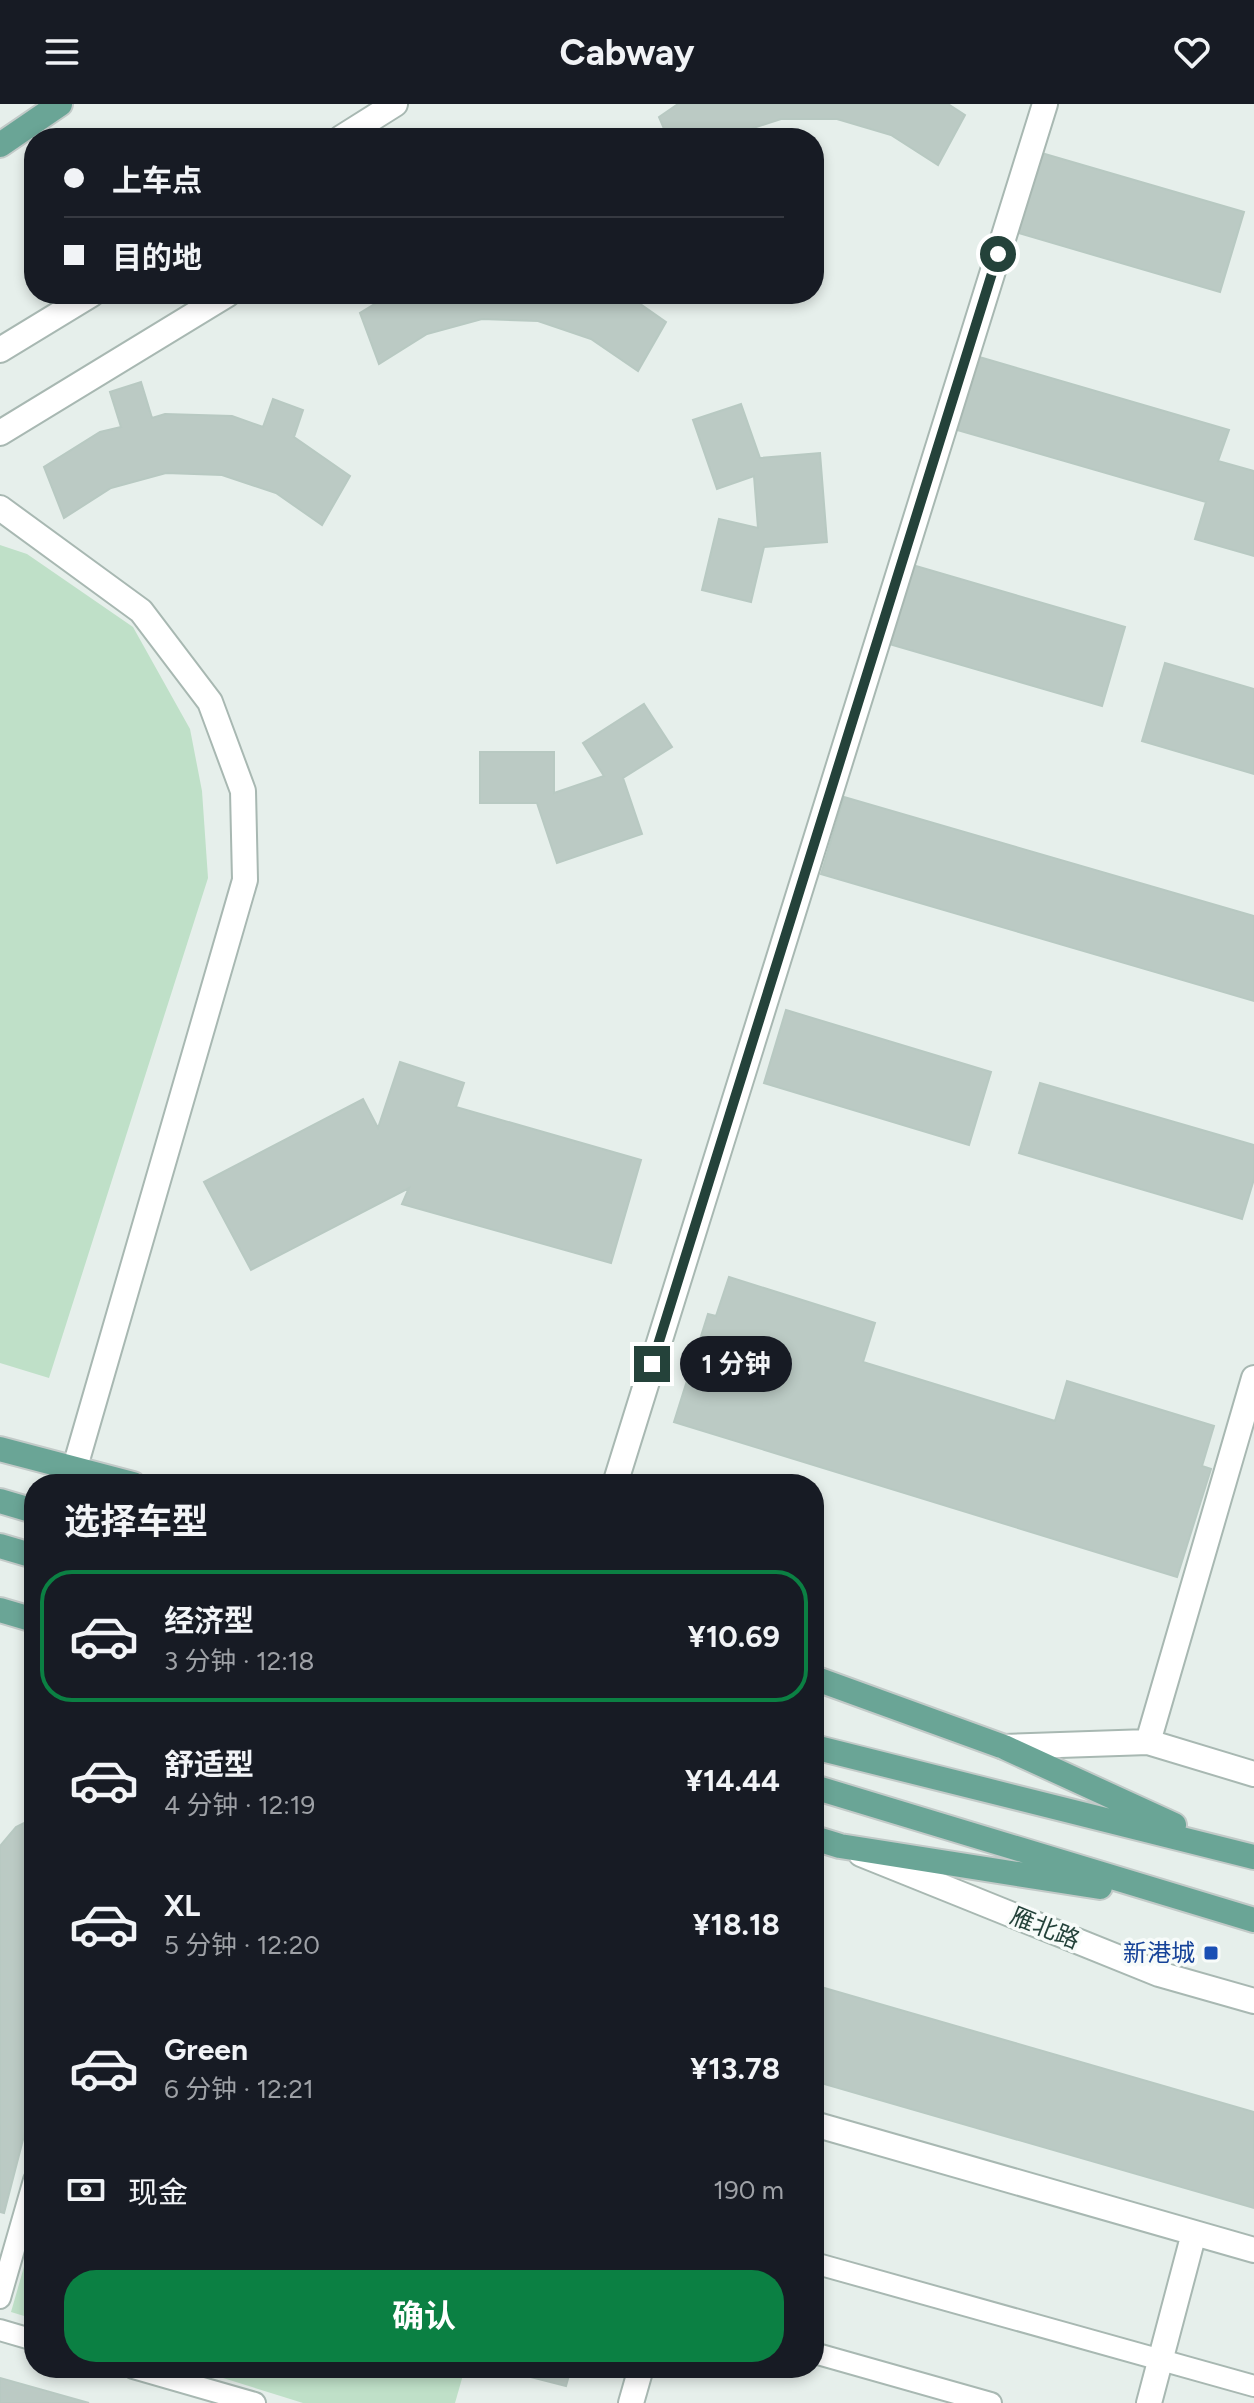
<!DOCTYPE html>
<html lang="zh">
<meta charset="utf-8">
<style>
:root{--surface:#171b24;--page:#20242c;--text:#f1f3f6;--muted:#9ea1a6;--line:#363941;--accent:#0b8043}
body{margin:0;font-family:Figtree,"Noto Sans SC",sans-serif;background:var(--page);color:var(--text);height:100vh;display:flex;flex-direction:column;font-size:30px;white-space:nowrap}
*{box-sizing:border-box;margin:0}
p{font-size:26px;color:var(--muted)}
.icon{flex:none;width:44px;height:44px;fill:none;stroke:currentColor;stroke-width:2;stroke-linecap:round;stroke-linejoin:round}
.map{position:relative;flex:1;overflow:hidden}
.details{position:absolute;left:24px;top:1370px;width:800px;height:904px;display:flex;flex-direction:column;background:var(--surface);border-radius:32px;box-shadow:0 4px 12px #0003}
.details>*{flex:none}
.hud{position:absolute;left:24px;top:24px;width:800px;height:176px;border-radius:32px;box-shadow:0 4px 12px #0003;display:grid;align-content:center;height:176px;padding:0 40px;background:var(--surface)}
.end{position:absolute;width:36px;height:36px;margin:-18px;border:10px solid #24423a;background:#fff;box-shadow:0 0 0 4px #fff}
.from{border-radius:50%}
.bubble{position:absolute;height:56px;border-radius:28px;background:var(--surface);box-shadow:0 4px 12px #0003;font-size:26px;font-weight:700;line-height:56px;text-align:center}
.hud b{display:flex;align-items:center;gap:28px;height:76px;font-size:30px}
.hud b+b{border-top:2px solid var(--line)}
.hud i{width:20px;height:20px;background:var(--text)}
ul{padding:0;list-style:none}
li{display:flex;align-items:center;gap:24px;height:132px;margin:0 16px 12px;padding:0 24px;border:4px solid transparent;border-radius:32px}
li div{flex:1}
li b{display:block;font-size:30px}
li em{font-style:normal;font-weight:700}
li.selected{border-color:var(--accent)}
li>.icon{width:72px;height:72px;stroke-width:1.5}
h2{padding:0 40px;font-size:36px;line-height:96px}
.pay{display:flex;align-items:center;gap:20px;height:88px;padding:0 40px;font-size:30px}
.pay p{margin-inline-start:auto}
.primary-button{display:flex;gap:16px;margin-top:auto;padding:16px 40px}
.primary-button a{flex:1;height:92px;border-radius:32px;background:var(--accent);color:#fff;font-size:32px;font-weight:700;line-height:92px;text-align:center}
header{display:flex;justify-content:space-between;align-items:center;height:104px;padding:0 40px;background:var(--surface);font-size:36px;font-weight:700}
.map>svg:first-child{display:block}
</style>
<header><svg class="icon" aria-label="menu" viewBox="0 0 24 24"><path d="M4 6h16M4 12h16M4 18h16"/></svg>Cabway<svg class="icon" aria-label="heart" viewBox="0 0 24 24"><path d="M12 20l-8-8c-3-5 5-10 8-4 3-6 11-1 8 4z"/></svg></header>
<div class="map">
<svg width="1254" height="2299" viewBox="0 0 1254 2299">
<rect width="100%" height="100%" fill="#e6efeb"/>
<path fill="#bfe0c8" d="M 0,441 L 27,450 L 133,523 L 190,625 L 202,687 L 208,774 L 49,1274 L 0,1259 Z
M 34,2128 L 34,2215 L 11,2208 Z
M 191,2264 L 465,2264 L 455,2299 L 303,2299 Z"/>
<path fill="#bbcac4" stroke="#b8c9c2" stroke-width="2" d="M 678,0 L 948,0 L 965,11 L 938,61 L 891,31 L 837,15 L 781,15 L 723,34 L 668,34 L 659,13 Z
M 1038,48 L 1244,108 L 1220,188 L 1015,128 Z
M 391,190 L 626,190 L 666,218 L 638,267 L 591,235 L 538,217 L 482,215 L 427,230 L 379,260 L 360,209 Z
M 969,250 L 1229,326 L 1218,357 L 1254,367 L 1254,452 L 1195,435 L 1206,398 L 947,323 Z
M 141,278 L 152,314 L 165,310 L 232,312 L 263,323 L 273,295 L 303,306 L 294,333 L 350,372 L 322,421 L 276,389 L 222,371 L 166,369 L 111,384 L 64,414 L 44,363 L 100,328 L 121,323 L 110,288 Z
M 741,300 L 760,354 L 820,349 L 827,438 L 764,443 L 751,498 L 702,486 L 719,415 L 758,424 L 754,372 L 717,385 L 693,316 Z
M 909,460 L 1125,523 L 1102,602 L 886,539 Z
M 1165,559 L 1254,585 L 1254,670 L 1142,637 Z
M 644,600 L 672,643 L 623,674 L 642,730 L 557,759 L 537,699 L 480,699 L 480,648 L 554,648 L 554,689 L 604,672 L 583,639 Z
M 844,693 L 1254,812 L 1254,897 L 821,770 Z
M 786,906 L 991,968 L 969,1041 L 764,979 Z
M 400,958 L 464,979 L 456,1003 L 641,1056 L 611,1159 L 402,1100 L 409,1084 L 251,1166 L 204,1078 L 363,995 L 378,1024 Z
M 1040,979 L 1254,1041 L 1254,1075 L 1242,1115 L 1019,1049 Z
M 729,1173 L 875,1219 L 863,1258 L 1055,1317 L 1067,1277 L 1214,1322 L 1202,1362 L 1211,1365 L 1177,1473 L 674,1318 L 708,1210 L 716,1212 Z
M 34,1714 L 34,1993 L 4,2109 L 0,2108 L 0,1742 L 16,1723 Z
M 814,1881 L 1254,2008 L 1254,2104 L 814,1977 Z
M 495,2264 L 571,2264 L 566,2282 Z
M 0,2274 L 89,2299 L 0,2299 Z"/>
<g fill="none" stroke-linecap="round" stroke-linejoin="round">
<defs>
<path id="service" d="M 814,2159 L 1254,2282
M 0,2194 L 34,2076
M 0,2226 L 34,2236
M 814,2249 L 991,2299
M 133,2264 L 255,2299"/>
<path id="minor" d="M 341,34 L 395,0
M 0,246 L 92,190
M 0,329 L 228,190
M 0,404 L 141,507 L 210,598 L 243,687 L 245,776 L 75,1363
M 615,1380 L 1045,0
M 1148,1638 L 1254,1274
M 1004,1643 L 1148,1638 L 1254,1670
M 861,1750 L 1159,1870 L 1254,1897
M 814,2020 L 1254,2146
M 631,2299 L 641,2264
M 1149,2299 L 1194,2129"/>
<path id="primary" d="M 0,41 L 60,0
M 0,1345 L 133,1380
M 0,1397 L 34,1407
M 0,1442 L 34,1452
M 0,1506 L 34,1516
M 814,1574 L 1004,1643 L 1174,1721
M 814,1643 L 1254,1753
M 814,1683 L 1254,1816
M 814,1734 L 840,1742 L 1100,1783"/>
</defs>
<use href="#service" stroke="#a8b8b2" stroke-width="24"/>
<use href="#minor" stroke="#a8b8b2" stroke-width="28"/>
<use href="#primary" stroke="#c2cac8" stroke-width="28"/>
<use href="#service" stroke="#fff" stroke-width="20"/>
<use href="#minor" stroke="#fff" stroke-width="24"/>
<use href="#primary" stroke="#6aa596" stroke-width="24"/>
</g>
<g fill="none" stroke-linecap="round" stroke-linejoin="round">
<path stroke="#24423a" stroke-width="10" d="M 652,1260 L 998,150"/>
</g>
<rect fill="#1a4fb4" stroke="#f7fbf9" stroke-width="3" x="1203" y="1841" width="16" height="16" rx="4"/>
<g text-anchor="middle" stroke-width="7" stroke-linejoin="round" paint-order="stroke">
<g font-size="24" fill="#24423a" stroke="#f7fbf9">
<text transform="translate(1045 1824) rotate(22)" y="8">雁北路</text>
</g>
<g font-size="24" fill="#164399" stroke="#f7fbf9" text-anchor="end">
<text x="1195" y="1857">新港城</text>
</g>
</g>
</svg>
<i class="end from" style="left:998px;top:150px"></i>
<i class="end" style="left:652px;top:1260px"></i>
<div class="bubble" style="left:680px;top:1232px;width:112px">1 分钟</div>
<div class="hud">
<b><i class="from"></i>上车点</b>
<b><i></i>目的地</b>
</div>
<section class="details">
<h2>选择车型</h2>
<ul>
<li class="selected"><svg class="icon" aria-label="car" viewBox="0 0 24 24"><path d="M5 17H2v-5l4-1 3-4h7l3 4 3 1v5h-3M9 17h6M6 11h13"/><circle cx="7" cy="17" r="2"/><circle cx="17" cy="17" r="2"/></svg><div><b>经济型</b><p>3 分钟 · 12:18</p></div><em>¥10.69</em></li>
<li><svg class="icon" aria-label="car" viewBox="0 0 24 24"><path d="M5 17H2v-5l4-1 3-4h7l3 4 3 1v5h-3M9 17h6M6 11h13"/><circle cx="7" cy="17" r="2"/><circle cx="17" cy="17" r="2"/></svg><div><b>舒适型</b><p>4 分钟 · 12:19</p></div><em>¥14.44</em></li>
<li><svg class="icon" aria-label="car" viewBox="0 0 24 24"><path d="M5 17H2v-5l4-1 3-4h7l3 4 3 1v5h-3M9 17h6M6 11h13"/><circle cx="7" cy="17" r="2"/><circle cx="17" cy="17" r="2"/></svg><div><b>XL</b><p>5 分钟 · 12:20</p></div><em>¥18.18</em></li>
<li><svg class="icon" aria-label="car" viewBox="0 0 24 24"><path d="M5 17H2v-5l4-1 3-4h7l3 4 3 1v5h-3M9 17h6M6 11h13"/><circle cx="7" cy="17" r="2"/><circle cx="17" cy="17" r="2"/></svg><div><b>Green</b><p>6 分钟 · 12:21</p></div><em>¥13.78</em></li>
</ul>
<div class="pay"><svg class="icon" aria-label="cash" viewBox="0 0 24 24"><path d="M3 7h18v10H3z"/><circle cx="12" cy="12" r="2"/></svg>现金<p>190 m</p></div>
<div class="primary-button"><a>确认</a></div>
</section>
</div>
